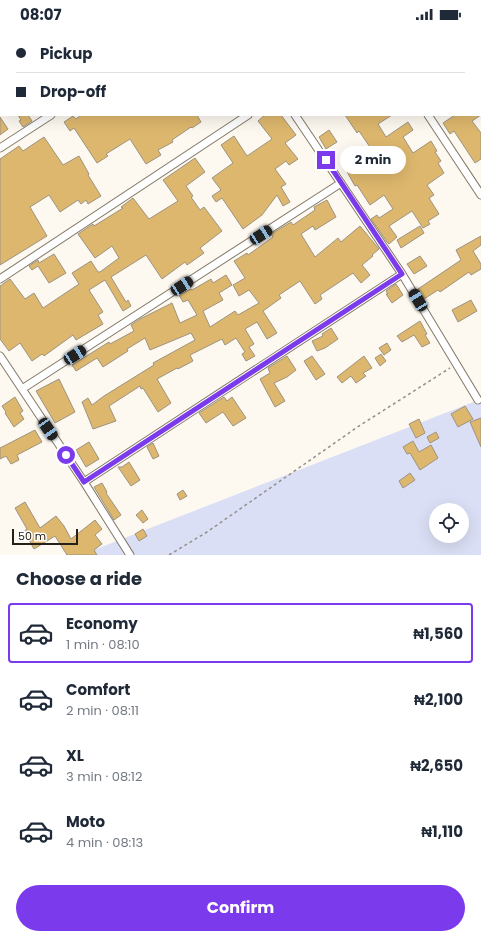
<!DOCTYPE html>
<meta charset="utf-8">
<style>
:root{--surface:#fff;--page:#f2f2f3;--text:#1f2937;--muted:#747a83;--line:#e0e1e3;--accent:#7c3aed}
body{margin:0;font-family:Poppins,sans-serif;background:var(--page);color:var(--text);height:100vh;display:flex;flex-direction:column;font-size:15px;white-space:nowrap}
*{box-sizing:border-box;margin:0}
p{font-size:13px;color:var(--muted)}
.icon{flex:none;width:22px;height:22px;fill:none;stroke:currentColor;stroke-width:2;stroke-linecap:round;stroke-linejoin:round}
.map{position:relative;height:527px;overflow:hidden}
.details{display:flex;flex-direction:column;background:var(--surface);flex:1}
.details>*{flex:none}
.banner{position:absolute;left:0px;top:0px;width:481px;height:88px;box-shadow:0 4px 16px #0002;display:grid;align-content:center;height:88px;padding:0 16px;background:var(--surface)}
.fabs{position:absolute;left:429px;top:475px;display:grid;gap:8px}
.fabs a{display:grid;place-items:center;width:40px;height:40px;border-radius:50%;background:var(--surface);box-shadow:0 4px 16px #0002;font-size:20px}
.scale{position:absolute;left:12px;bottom:10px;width:66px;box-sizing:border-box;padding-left:4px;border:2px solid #25211a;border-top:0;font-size:11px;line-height:14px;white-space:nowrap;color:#25211a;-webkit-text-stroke:3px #fff;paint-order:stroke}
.end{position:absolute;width:18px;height:18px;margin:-9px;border:5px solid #7c3aed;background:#fff;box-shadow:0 0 0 2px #fff}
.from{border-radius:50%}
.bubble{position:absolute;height:28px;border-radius:14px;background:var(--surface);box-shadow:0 4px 16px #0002;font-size:13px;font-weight:700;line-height:28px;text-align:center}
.car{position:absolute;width:12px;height:24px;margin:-12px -6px;border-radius:5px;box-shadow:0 0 3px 1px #0007;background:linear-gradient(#222 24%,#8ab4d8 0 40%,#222 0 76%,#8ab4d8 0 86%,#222 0)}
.banner b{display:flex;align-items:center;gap:14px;height:38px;font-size:15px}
.banner b+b{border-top:1px solid var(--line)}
.banner i{width:10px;height:10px;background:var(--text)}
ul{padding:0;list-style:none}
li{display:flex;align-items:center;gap:12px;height:60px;margin:0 8px 6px;padding:0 8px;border:2px solid transparent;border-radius:4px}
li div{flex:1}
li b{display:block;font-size:15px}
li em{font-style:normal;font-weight:700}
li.current{border-color:var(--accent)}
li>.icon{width:36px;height:36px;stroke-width:1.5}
h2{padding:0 16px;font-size:18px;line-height:48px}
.primary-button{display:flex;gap:8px;margin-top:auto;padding:8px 16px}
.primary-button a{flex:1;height:46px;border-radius:24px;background:var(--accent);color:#fff;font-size:16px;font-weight:700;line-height:46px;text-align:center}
.status{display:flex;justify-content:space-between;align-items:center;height:28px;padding:0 20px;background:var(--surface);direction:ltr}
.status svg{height:11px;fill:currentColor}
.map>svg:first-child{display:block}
</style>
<div class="status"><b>08:07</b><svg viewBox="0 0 49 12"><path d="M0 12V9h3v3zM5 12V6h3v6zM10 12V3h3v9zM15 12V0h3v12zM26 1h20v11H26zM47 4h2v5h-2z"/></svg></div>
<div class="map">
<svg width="481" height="527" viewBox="0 0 481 527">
<rect width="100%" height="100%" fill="#fdf9f1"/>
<path fill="#dbdff5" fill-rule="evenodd" d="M 481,371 L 481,527 L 81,527 ZM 436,482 L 462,482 L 462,508 L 436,508 Z"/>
<path fill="#ddb76d" stroke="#9d9380" d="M 18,87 L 28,87 L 32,93 L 23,99 L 19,93 L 21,92 Z
M 81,87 L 197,87 L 201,94 L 192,100 L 191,99 L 172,112 L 173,114 L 158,122 L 161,127 L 146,136 L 130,111 L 106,126 L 108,128 L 97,135 L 74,100 L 70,103 L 64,94 L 73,88 L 76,91 Z
M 265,87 L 281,87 L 296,107 L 285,115 L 298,131 L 289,137 L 286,133 L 275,141 L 286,156 L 281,159 L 290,174 L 283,178 L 277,167 L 262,187 L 243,201 L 222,170 L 216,174 L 212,168 L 221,162 L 212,150 L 233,135 L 221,117 L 234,108 L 247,128 L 272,111 L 258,93 Z
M 345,87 L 392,87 L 378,96 L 386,109 L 408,94 L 413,102 L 403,109 L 413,125 L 431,113 L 437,123 L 435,124 L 441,133 L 438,135 L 444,145 L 427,157 L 434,167 L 429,170 L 439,186 L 428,193 L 430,196 L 423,200 L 412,183 L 389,198 L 397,209 L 389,216 L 387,214 L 371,191 L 377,187 L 379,190 L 393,181 L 384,167 L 370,177 L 357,157 L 355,158 L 346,142 L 374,125 L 359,103 L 357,105 Z
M 455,87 L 481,87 L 472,93 L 481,105 L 481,131 L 475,135 L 454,103 L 450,106 L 443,95 Z
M 0,89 L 8,101 L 0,107 Z
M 329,102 L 337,114 L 326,121 L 319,109 Z
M 44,109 L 63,137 L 79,128 L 89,146 L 88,147 L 101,168 L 88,176 L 86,172 L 81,176 L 78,172 L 60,184 L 49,167 L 30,179 L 47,208 L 0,237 L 0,131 L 19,118 L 23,123 Z
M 195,130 L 205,144 L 186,158 L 193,168 L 191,169 L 200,182 L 204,179 L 222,203 L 200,220 L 204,225 L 187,237 L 185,234 L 162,251 L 146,227 L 111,249 L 126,274 L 128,272 L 131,278 L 123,283 L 105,252 L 89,262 L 103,284 L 98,287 L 103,296 L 76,312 L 73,307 L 44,328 L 42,326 L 32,333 L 20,315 L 9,323 L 0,311 L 0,258 L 10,251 L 25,271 L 34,265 L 43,280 L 79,256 L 72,245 L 91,233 L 98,244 L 100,244 L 119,230 L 112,218 L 95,230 L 78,206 L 93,196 L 94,198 L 123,180 L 121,179 L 133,170 L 149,191 L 178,173 L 163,152 Z
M 327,172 L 336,189 L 315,202 L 313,198 L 301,206 L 315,229 L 338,210 L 341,214 L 360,198 L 379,221 L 372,227 L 373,228 L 362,237 L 370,247 L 361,255 L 353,245 L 320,267 L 322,271 L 315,276 L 300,253 L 279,267 L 281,270 L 263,283 L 277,305 L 267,311 L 257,294 L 245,301 L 254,316 L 249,319 L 255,328 L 246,333 L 242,326 L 245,324 L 236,310 L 225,317 L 222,311 L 190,327 L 193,333 L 178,341 L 177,340 L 157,351 L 171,375 L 158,384 L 143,360 L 141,361 L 140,358 L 109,378 L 116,393 L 93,401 L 82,374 L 88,370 L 92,377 L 104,368 L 154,337 L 153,335 L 195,312 L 191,305 L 150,322 L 145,310 L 127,321 L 128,323 L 103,339 L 97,330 L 76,343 L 72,337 L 109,314 L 110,316 L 134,303 L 131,297 L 140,291 L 172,275 L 180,295 L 197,287 L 188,272 L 183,274 L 179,267 L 191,261 L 192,262 L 211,251 L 213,255 L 226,247 L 232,257 L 219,265 L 223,272 L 203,283 L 210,299 L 235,283 L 238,287 L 259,275 L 249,262 L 239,268 L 233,257 L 245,250 L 234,233 L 247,225 L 248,227 L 273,209 L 271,206 L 291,194 L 293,197 L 315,182 L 314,179 Z
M 420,198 L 424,205 L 401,220 L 397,212 Z
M 481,208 L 481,217 L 473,223 L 481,236 L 481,241 L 471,247 L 469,244 L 440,264 L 438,262 L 424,271 L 418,261 L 461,232 L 456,222 Z
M 54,226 L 66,245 L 49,255 L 38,238 L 32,242 L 29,238 L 38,232 L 39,235 Z
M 420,228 L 427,238 L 414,246 L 407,236 Z
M 396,256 L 403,267 L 392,275 L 386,266 L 388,266 L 386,263 Z
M 471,272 L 477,283 L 458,294 L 452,282 Z
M 420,293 L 427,306 L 425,307 L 430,315 L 422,319 L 414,307 L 402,314 L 397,308 Z
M 331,300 L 338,311 L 325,320 L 317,323 L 312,313 L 323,308 L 322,306 Z
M 387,315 L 391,322 L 384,327 L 379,320 Z
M 381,326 L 386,333 L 380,338 L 375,330 Z
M 287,328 L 296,342 L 287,349 L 274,355 L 285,373 L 275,379 L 260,351 L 270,345 L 268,340 Z
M 312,328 L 325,346 L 316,352 L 304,333 Z
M 364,328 L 372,340 L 363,345 L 366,348 L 356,355 L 351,348 L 342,355 L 337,349 Z
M 59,351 L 75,384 L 55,395 L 36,363 Z
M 15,369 L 23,383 L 20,385 L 24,391 L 14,399 L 5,385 L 6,384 L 2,378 Z
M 224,369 L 227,373 L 232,369 L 246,390 L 233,398 L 223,384 L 206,395 L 199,385 Z
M 465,378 L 473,391 L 458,399 L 451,386 Z
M 481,390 L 481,419 L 470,394 Z
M 419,391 L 425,405 L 416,410 L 409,396 Z
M 35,402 L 42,414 L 17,427 L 19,432 L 11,436 L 6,428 L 0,431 L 0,420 Z
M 436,404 L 439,410 L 430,415 L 427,409 Z
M 413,413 L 419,424 L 431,417 L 438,430 L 420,442 L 410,425 L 407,426 L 403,419 Z
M 89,414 L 99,431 L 86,439 L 76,422 Z
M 153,415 L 159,428 L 153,431 L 147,419 Z
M 129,434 L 140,452 L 131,458 L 118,439 L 122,439 Z
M 410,445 L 415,452 L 403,460 L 399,453 Z
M 102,455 L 107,464 L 106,465 L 121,487 L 114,492 L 94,459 Z
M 183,462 L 187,468 L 180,472 L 177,466 Z
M 25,474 L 40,500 L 56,488 L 64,498 L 71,511 L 95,492 L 102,501 L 95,507 L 102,516 L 94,522 L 97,527 L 67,527 L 55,508 L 34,521 L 24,503 L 27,501 L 15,480 Z
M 142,482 L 148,491 L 143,495 L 136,487 Z
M 143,501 L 147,508 L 139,513 L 135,506 Z"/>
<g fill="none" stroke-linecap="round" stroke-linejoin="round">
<defs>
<path id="minor" d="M 237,0 L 237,1
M 368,0 L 369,1
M 185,1 L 187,0
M 295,87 L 402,246 L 478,372
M 428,87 L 481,167
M 0,120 L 51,87
M 0,251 L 248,87
M 0,328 L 84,454 L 130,527
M 22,361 L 341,155
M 84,454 L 402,246"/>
</defs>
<use href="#minor" stroke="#837967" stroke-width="9"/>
<path stroke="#949089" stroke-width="1.5" stroke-dasharray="3 3" stroke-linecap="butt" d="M 169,527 L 207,504 L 359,398 L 450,340"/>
<use href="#minor" stroke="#fff" stroke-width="7"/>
</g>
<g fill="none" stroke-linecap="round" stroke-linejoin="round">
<path stroke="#7c3aed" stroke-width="5" d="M 66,427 L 84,454 L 402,246 L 326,132"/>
</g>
</svg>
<div class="fabs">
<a><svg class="icon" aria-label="locate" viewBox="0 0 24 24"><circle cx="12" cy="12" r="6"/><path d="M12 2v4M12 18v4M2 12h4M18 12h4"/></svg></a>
</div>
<div class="scale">50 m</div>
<i class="end from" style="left:66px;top:427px"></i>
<i class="end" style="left:326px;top:132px"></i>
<div class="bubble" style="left:340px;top:118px;width:66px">2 min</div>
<i class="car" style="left:261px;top:207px;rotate:57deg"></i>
<i class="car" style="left:182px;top:258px;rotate:57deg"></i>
<i class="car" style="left:418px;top:272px;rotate:329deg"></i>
<i class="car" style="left:75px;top:327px;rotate:57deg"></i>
<i class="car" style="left:48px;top:401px;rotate:146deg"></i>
<div class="banner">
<b><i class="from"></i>Pickup</b>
<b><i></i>Drop-off</b>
</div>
</div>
<section class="details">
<h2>Choose a ride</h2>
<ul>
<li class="current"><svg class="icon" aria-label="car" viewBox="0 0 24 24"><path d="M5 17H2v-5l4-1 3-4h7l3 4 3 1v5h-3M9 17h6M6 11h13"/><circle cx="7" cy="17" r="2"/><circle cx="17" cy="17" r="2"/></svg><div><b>Economy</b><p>1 min · 08:10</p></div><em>₦1,560</em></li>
<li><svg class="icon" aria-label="car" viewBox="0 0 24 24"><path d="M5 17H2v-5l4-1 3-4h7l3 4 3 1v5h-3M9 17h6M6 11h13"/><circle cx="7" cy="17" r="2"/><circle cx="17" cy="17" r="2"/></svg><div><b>Comfort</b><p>2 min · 08:11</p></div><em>₦2,100</em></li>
<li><svg class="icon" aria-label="car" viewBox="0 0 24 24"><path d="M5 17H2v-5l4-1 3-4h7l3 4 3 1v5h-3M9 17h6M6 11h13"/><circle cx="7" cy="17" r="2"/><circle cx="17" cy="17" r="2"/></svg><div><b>XL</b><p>3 min · 08:12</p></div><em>₦2,650</em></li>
<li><svg class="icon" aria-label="car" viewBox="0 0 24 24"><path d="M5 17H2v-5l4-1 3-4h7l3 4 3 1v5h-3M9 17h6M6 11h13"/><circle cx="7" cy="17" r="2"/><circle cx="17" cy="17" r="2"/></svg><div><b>Moto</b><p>4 min · 08:13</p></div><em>₦1,110</em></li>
</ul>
<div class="primary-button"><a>Confirm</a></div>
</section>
